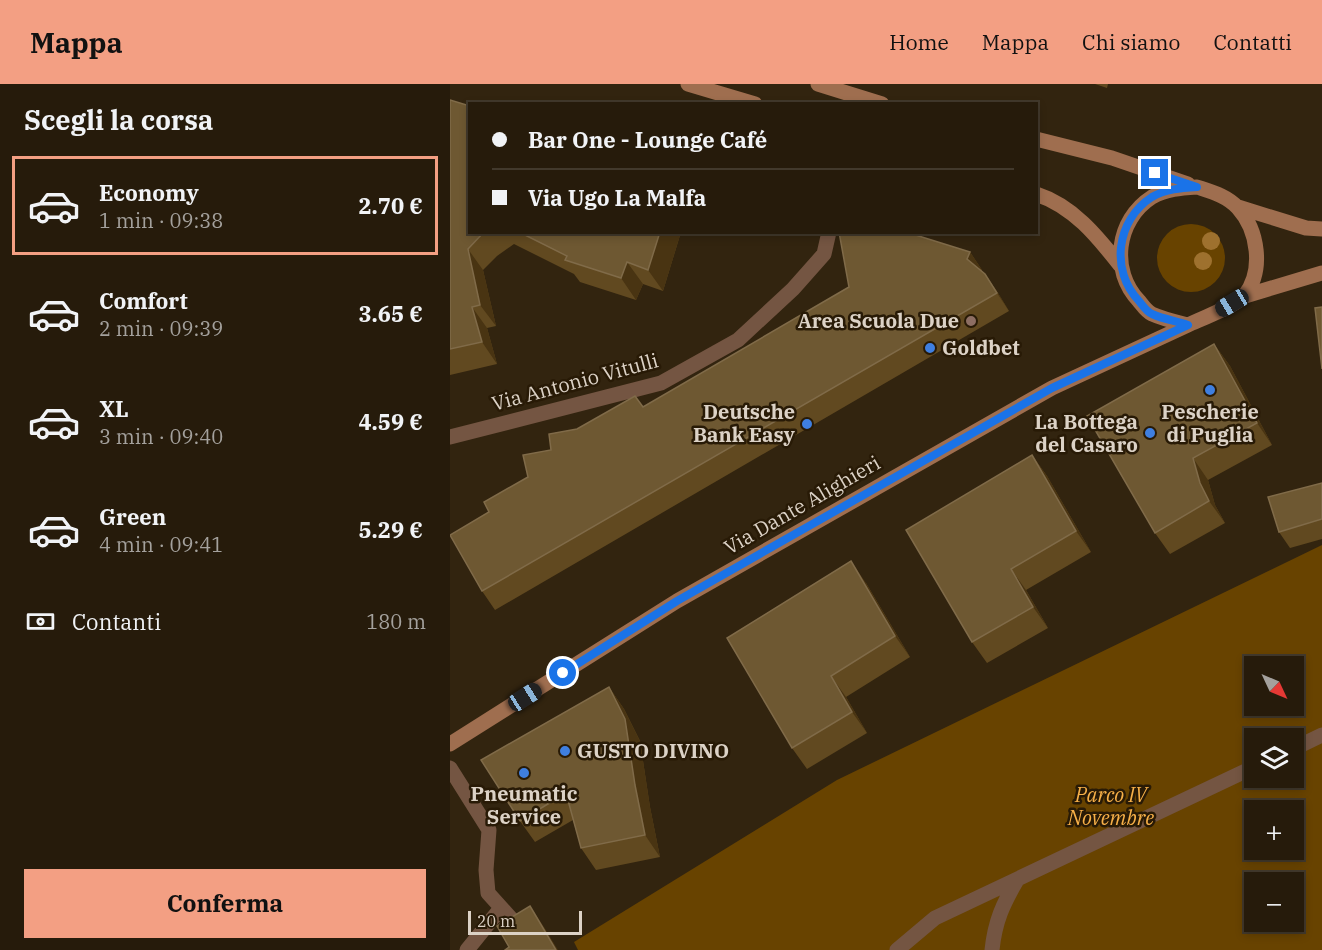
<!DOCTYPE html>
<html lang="it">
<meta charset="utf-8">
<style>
:root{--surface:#261b0b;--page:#2e2414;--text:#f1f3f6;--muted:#a4a19d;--line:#42392c;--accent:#f39f83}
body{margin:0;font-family:"IBM Plex Serif",serif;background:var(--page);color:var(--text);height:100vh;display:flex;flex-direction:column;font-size:22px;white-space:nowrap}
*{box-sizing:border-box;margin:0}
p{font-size:20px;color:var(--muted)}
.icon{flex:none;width:33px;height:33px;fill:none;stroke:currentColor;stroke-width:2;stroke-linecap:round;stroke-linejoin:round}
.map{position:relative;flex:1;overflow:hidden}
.sheet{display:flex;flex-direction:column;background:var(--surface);width:450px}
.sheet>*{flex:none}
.hud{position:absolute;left:18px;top:18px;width:570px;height:132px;border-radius:0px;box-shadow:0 3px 9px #0003,0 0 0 2px var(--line);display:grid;align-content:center;height:132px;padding:0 24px;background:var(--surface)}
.needle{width:39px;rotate:134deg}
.controls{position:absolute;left:794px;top:572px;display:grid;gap:12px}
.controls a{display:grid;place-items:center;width:60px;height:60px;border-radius:0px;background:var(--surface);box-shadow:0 3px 9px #0003,0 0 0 2px var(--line);font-size:30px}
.scale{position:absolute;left:18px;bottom:15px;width:114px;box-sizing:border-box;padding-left:6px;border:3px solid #dcd2c6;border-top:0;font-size:16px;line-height:21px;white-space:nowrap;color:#dcd2c6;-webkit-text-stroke:4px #281a06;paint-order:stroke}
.end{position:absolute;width:27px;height:27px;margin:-14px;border:8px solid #1a73e8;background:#fff;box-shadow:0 0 0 3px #fff}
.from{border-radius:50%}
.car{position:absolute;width:18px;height:36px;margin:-18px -9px;border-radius:8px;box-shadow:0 0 4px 2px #0007;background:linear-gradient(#222 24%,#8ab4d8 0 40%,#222 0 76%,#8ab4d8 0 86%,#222 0)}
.hud b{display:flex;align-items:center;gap:21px;height:57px;font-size:22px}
.hud b+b{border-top:2px solid var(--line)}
.hud i{width:15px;height:15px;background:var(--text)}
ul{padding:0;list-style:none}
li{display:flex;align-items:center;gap:18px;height:99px;margin:0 12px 9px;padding:0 12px;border:3px solid transparent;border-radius:0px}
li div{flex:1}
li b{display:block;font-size:22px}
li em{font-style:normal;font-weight:700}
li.on{border-color:var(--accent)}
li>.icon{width:54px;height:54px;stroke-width:1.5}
h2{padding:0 24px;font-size:27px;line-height:72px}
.pay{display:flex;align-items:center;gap:15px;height:66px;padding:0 24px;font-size:22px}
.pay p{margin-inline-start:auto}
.button{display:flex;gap:12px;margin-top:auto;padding:12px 24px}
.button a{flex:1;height:69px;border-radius:0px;background:var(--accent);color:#111;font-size:24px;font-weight:700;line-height:69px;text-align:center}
header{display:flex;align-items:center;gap:36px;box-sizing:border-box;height:84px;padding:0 30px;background:var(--accent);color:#111}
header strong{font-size:28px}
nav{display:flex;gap:33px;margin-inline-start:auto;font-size:21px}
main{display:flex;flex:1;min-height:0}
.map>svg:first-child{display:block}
</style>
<header>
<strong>Mappa</strong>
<nav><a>Home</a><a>Mappa</a><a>Chi siamo</a><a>Contatti</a></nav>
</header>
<main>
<section class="sheet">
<h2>Scegli la corsa</h2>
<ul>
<li class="on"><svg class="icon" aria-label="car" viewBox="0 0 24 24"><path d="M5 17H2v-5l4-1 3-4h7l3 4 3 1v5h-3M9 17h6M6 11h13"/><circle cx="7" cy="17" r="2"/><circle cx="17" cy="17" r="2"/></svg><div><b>Economy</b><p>1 min · 09:38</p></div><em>2.70 €</em></li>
<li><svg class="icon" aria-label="car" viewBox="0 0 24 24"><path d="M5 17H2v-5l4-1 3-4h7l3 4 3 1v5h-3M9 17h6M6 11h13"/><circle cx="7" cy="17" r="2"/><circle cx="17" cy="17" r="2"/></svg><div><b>Comfort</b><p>2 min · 09:39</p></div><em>3.65 €</em></li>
<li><svg class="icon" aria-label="car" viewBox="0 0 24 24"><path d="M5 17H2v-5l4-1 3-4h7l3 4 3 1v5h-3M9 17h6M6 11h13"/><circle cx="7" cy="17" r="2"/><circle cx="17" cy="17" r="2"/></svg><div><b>XL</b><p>3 min · 09:40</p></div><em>4.59 €</em></li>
<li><svg class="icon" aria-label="car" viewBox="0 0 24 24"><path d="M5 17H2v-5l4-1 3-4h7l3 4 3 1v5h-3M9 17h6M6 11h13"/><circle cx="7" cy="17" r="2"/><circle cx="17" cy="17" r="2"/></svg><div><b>Green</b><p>4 min · 09:41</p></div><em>5.29 €</em></li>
</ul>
<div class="pay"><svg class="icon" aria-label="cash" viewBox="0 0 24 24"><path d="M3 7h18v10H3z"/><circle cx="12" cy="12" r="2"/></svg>Contanti<p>180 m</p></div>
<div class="button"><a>Conferma</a></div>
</section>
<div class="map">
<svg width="872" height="866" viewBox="0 0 872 866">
<rect width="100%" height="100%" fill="#32240f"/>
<path fill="#684300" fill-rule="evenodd" d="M707 174a34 34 0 1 1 68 0a34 34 0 1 1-68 0Z
M 872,461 L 872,866 L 128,866 L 124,858 L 387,696 ZM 804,582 L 843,582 L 843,621 L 804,621 ZM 804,654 L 843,654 L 843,693 L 804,693 ZM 804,726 L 843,726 L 843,765 L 804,765 ZM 804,798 L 843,798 L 843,837 L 804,837 Z"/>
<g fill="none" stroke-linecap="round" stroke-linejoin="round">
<path stroke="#745542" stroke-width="15" d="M 0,353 L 211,299 L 288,256 L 343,205 L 374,170 L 379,148
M 843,665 L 872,651
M 0,684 L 39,746 L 36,786 L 38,809 L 66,840
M 17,866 L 51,824
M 447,866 L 485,834 L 804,683
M 542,866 C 545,837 553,820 567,796"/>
<path stroke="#9f6e4f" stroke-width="15" d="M 238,0 L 305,20
M 368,0 L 432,20
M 586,55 L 662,74 L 738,100
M 747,103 C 762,108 777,112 788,124 C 808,146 814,186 795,211 C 787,221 751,235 738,241 C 726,238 713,235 702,230 C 697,228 693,222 689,217 C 660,187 666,136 702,113 C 716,105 731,104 747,103 Z
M 586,110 C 623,122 647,152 670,181
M 788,123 L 856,144 L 872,145
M 795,212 L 872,189
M 0,660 L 227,517 L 602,304 L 738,241"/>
</g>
<g fill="#9e712e">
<circle cx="761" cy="157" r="9"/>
<circle cx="753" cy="177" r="9"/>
</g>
<path fill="#614920" d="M 645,0 L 658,0 L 657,4 Z
M 0,16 L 20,148 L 231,148 L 213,207 L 193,200 L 186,216 L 130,198 L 124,190 L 64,160 L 47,172 L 33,186 L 46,242 L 37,244 L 47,280 L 0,291 Z
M 520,168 L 532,186 L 532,188 L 535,190 L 548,209 L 559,227 L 45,526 L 32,507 L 39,428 L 78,393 L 101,366 L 127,345 L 193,323 Z
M 764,260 L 780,282 L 822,361 L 758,396 L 765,421 L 775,439 L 720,470 L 705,449 Z
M 582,371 L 597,392 L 641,468 L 576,506 L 598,544 L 537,579 L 522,558 Z
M 872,399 L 872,455 L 840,464 L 829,448 Z
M 416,499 L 460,573 L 396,613 L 417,649 L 357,685 L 342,664 Z
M 159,603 L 174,625 L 190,657 L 200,723 L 210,773 L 146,786 L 131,764 L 123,736 L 85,758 L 70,737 Z"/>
<path fill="#493412" d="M 210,148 L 231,148 L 213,207 L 198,186 Z
M 18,165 L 33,186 L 46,242 L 30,221 Z
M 520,168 L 532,186 L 530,193 L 517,175 Z
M 177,178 L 193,200 L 186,216 L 171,194 Z
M 535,190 L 548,209 L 559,227 L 547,209 Z
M 22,223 L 37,244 L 47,280 L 32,258 Z
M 764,260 L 780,282 L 822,361 L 807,339 Z
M 582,371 L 597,392 L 641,468 L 626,447 Z
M 743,374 L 758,396 L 765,421 L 775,439 L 759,417 L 750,399 Z
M 401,477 L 416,499 L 460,573 L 445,552 Z
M 561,485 L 576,506 L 598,544 L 583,523 Z
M 381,592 L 396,613 L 417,649 L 402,628 Z
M 159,603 L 174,625 L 190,657 L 200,723 L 210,773 L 195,751 Z
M 80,822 L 94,843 L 108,866 L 106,866 Z"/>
<path fill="#6e5832" stroke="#806b49" stroke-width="1.5" d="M 0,16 L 20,22 L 20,148 L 34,148 L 18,165 L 30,221 L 22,223 L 32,258 L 0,265 Z
M 69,148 L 210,148 L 198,186 L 177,178 L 171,194 L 115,176 L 117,172 Z
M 389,148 L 456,148 L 520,168 L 517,175 L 535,190 L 547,209 L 32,507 L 0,451 L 39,428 L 34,418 L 78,393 L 73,371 L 101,366 L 99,350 L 127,345 L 185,312 L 193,323 L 399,203 Z
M 872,223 L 872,285 L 865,224 Z
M 764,260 L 807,339 L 743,374 L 750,399 L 759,417 L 705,449 L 637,332 Z
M 582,371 L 626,447 L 561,485 L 583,523 L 522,558 L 456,446 Z
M 872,399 L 872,435 L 829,448 L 818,413 Z
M 401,477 L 445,552 L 381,592 L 402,628 L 342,664 L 277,554 Z
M 159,603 L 175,635 L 185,701 L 195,751 L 131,764 L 116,709 L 70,737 L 31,676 Z
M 80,822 L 106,866 L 55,866 L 59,863 L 47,842 Z"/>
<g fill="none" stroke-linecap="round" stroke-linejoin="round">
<path stroke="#1a73e8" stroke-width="8" d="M 113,589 L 227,517 L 602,304 L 738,241 C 726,237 713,235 702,230 C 697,228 693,222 689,217 C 660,187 666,136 702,113 C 716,105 731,104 747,103 L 705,89"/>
</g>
<circle fill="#8d6e63" stroke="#281a06" stroke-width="2" cx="521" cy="237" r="6"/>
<g fill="#3f7fe0" stroke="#281a06" stroke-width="2">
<circle cx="480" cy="264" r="6"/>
<circle cx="760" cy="306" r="6"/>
<circle cx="357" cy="340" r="6"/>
<circle cx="700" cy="349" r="6"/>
<circle cx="115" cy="667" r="6"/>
<circle cx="74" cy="689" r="6"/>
</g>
<g text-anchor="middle" stroke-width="5" stroke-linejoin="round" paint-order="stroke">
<g font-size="20" font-weight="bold" fill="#dcd2c6" stroke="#281a06" text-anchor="end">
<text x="509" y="244">Area Scuola Due</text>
<text x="492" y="271" text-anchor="start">Goldbet</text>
<text x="345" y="335">Deutsche<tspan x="345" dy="23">Bank Easy</tspan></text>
<text x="760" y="335" text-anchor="middle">Pescherie<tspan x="760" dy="23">di Puglia</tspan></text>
<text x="688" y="345">La Bottega<tspan x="688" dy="23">del Casaro</tspan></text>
<text x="127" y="674" text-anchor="start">GUSTO DIVINO</text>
<text x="74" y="717" text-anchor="middle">Pneumatic<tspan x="74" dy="23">Service</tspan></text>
</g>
<g font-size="20" fill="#dcd2c6" stroke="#281a06">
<text transform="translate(125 298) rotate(-15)" y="7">Via Antonio Vitulli</text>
<text transform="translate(352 421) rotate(-30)" y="7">Via Dante Alighieri</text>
</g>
<g font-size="20" font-style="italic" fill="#f7b048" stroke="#281a06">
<text x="661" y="718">Parco IV<tspan x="661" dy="23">Novembre</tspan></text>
</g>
</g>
</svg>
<div class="controls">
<a><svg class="needle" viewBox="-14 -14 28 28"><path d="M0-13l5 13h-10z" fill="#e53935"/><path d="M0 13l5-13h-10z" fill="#a4a19d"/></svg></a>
<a><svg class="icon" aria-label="layers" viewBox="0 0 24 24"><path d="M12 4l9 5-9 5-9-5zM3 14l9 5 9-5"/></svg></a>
<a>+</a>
<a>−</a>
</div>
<div class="scale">20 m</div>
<i class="end from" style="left:113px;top:589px"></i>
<i class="end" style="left:705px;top:89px"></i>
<i class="car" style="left:782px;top:219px;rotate:239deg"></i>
<i class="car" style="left:75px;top:613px;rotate:58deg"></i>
<div class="hud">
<b><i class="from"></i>Bar One - Lounge Café</b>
<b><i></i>Via Ugo La Malfa</b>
</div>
</div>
</main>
